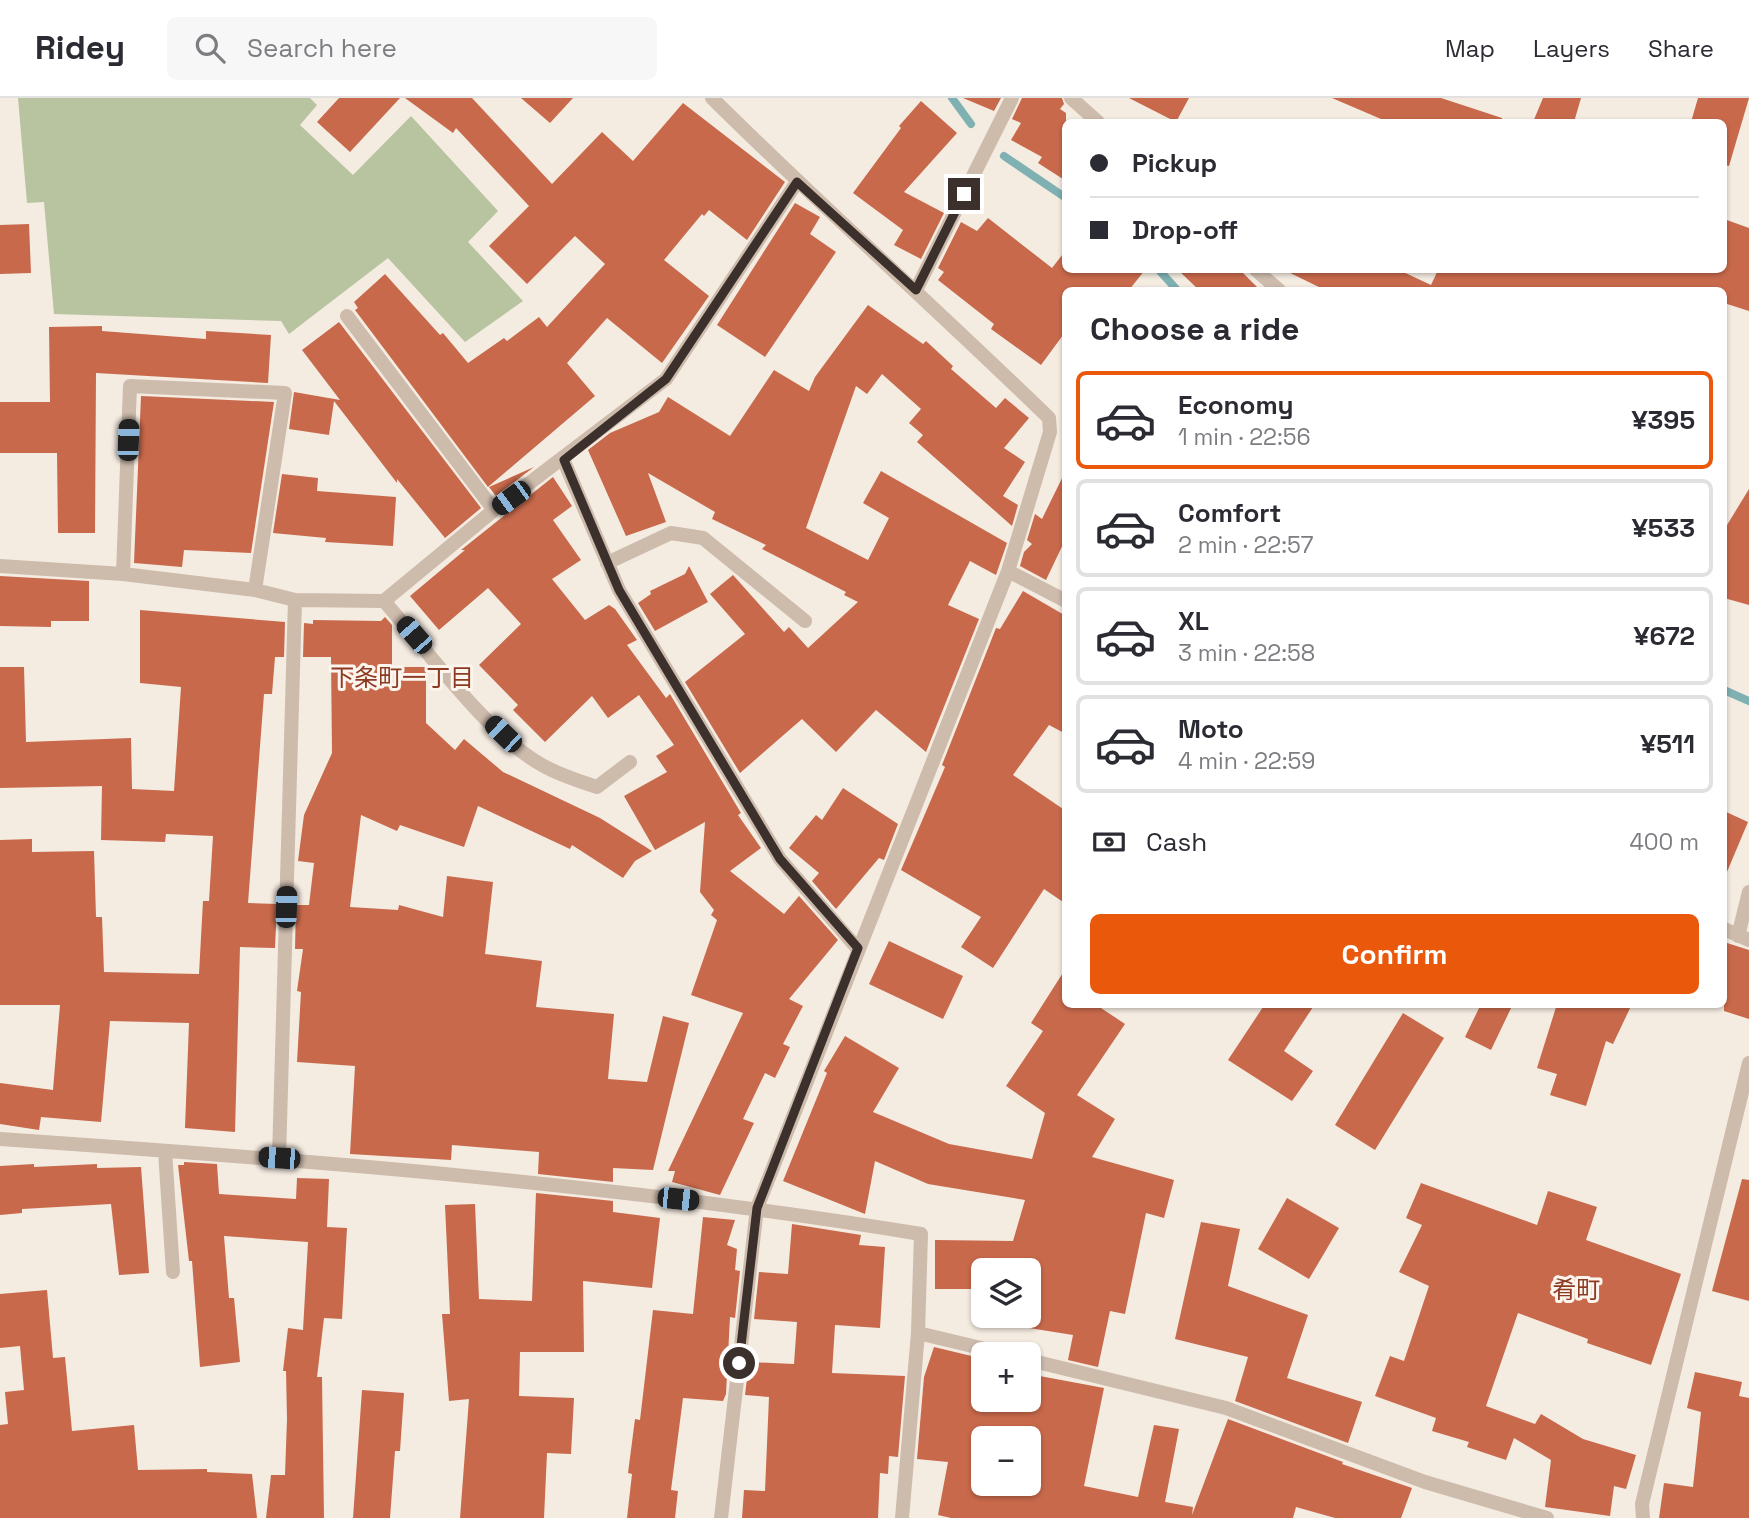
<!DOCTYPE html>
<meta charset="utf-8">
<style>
:root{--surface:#fff;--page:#f7f7f7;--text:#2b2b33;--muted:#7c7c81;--line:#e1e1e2;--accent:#ea580c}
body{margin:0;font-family:"Space Grotesk","Noto Sans JP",sans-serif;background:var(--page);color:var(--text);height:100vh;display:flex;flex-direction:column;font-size:26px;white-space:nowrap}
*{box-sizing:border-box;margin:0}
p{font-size:23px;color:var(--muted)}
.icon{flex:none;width:38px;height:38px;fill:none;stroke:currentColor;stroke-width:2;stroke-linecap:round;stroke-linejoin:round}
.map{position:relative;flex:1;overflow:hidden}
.side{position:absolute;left:1062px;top:189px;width:665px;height:721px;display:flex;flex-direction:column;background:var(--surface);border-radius:10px;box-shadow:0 2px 5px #0004}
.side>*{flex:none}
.top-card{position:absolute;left:1062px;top:21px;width:665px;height:154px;border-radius:10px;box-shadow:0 2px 5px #0004;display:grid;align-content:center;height:154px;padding:0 28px;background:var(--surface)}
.buttons{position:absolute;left:971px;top:1160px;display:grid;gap:14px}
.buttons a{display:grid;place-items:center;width:70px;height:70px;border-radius:10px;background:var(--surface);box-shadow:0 2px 5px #0004;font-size:35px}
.end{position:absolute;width:32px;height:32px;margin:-16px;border:9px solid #3b302b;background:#fff;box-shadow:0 0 0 4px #fff}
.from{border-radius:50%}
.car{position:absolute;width:21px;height:42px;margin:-21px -10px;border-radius:9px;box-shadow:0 0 5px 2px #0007;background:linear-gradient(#222 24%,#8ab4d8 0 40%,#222 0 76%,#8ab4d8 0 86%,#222 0)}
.top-card b{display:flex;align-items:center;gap:24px;height:66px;font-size:26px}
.top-card b+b{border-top:2px solid var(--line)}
.top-card i{width:18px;height:18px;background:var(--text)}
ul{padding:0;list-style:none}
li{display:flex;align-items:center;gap:21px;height:98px;margin:0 14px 10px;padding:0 14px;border:4px solid var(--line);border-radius:10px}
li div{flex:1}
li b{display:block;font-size:26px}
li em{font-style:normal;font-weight:600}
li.selected{border-color:var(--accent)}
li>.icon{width:63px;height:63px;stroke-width:1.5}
h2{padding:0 28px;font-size:32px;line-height:84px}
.pay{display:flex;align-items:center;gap:18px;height:77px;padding:0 28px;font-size:26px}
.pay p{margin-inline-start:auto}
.primary-button{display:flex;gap:14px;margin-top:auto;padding:14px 28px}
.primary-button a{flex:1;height:80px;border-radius:10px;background:var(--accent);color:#fff;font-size:28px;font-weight:600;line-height:80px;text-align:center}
header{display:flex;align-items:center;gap:42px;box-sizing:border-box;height:98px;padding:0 35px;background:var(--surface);border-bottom:2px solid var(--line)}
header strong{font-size:33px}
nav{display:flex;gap:38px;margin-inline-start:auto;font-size:24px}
.search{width:490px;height:63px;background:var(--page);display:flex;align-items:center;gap:18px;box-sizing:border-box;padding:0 24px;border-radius:10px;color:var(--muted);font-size:26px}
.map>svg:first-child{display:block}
</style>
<header>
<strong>Ridey</strong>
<div class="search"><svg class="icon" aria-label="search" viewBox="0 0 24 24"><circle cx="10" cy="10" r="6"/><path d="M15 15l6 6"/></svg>Search here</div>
<nav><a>Map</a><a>Layers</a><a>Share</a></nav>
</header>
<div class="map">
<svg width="1749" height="1420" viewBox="0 0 1749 1420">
<rect width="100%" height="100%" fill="#f4ebe1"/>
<path fill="#b8c4a0" d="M 18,0 L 310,0 L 317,7 L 300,27 L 353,77 L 411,18 L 498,113 L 468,144 L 523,203 L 465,244 L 388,160 L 289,236 L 281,223 L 54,216 L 44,104 L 27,105 Z"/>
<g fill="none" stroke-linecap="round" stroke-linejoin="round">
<path stroke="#7fb0b2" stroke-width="8" d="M 952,0 L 971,26
M 1004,58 L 1066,100
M 1159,172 L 1177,192
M 1724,592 L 1749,603"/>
</g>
<path fill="#c8694b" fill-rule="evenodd" d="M 339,0 L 400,0 L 350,54 L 317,24 Z
M 405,0 L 472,0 L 552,86 L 602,34 L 633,63 L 683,5 L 785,84 L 747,142 L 709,112 L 704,118 L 702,116 L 664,162 L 709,198 L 662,265 L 607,220 L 567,265 L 595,298 L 488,389 L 355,212 L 358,210 L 354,204 L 385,176 L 440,237 L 443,235 L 468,265 L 504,240 L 507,243 L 539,219 L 547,229 L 605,166 L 575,138 L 527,186 L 489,148 L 529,108 L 456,30 L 453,35 Z
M 521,0 L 573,0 L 550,25 Z
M 963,0 L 1001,0 L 994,13 Z
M 1022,0 L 1062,0 L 1064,6 L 1060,11 L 1066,15 L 1066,83 L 1038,65 L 1042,59 L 1011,42 L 1021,25 L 1012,21 Z
M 1129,0 L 1189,0 L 1176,24 Z
M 1332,0 L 1441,0 L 1502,20 L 1502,24 L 1388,24 Z
M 1543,0 L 1581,0 L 1574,24 L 1533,24 Z
M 1698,0 L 1749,0 L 1729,68 L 1724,67 L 1724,24 L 1691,24 Z
M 921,3 L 957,35 L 904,94 L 944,115 L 921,161 L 894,147 L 903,132 L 853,95 L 901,30 L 899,28 Z
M 795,105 L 820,119 L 810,136 L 836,154 L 765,259 L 717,227 Z
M 988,120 L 1052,170 L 1066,152 L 1066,172 L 1145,172 L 1129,192 L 1066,192 L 1066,233 L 1041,267 L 991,231 L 994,226 L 938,182 L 944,174 L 938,170 L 961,124 L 977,133 Z
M 1724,121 L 1749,130 L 1749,213 L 1724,205 L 1724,192 L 1325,192 L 1284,172 L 1399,172 L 1431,187 L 1438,172 L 1724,172 Z
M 29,126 L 31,175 L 0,176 L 0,127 Z
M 1178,172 L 1240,172 L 1260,192 L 1199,192 Z
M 868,207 L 923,246 L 926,243 L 953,268 L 951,271 L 996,310 L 1005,300 L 1029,320 L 1004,350 L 1025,364 L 1003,398 L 1018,407 L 1012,428 L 917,344 L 923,337 L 909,325 L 921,311 L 882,276 L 867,296 L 856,288 L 806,430 L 868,462 L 889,420 L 863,405 L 881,373 L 1007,445 L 996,477 L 970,463 L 948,507 L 979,521 L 926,654 L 876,612 L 836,654 L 802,621 L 740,675 L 685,584 L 745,536 L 710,496 L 733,477 L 784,534 L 789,529 L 808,550 L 858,504 L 844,497 L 846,494 L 762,451 L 766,447 L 712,421 L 715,414 L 648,375 L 666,424 L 626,438 L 588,352 L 610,335 L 659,314 L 668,299 L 730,338 L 774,272 L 809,293 L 815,279 Z
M 339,224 L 481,410 L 445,440 L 397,381 L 397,385 L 334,303 L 329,337 L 289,331 L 294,294 L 340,302 L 302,252 Z
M 102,228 L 102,233 L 206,241 L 206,233 L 271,237 L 268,285 L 96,275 L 95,435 L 58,435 L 57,355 L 0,355 L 0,304 L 50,304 L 49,229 Z
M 141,298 L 274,304 L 251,455 L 184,452 L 182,469 L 134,465 Z
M 534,369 L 496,398 L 489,389 Z
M 1066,372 L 1066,440 L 1046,482 L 1020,468 L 1024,454 L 1032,446 L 1027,442 L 1035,416 L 1042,421 Z
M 282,376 L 318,380 L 317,393 L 396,399 L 393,448 L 325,444 L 326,440 L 273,435 Z
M 553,379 L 572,408 L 553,422 L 581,462 L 552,481 L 585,522 L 609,507 L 615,511 L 637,542 L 627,547 L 666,600 L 670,596 L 741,715 L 738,717 L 761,750 L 730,773 L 784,816 L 799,798 L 838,842 L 789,901 L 803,908 L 783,946 L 790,949 L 775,980 L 765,975 L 743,1021 L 754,1025 L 720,1097 L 672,1084 L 675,1073 L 668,1073 L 743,915 L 691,897 L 717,822 L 711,817 L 714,812 L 700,794 L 705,724 L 655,752 L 624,698 L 667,674 L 656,658 L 674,647 L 639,597 L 608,620 L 592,598 L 545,644 L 513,612 L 518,607 L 479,567 L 521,526 L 488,490 L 439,532 L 410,498 L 465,452 L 461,452 Z
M 1749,391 L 1749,507 L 1724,500 L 1724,432 Z
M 689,468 L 708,504 L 655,533 L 638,505 L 651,496 L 650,493 L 685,476 Z
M 0,478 L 89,483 L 89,523 L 51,523 L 51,529 L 0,528 Z
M 1023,493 L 1066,518 L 1066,636 L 1049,627 L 1013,677 L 1066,713 L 1066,806 L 1044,791 L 993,870 L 961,849 L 981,819 L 901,772 L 945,669 L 942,667 L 996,530 L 1000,531 Z
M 140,512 L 285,524 L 284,559 L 275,559 L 272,596 L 264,596 L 248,805 L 277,806 L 275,850 L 240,849 L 235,1034 L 185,1030 L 189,925 L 110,923 L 101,1024 L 41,1019 L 39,1032 L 0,1026 L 0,985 L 53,992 L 60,907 L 0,907 L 0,742 L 32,741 L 32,754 L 94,753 L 96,819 L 102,819 L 104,874 L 199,876 L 203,803 L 209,803 L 213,738 L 166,736 L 165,744 L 101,742 L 102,688 L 0,690 L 0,569 L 24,569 L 26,644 L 131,640 L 132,691 L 174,693 L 181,589 L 140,585 Z
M 385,519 L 392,527 L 392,569 L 426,569 L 426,625 L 455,652 L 464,641 L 503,674 L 600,720 L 652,753 L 635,763 L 623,780 L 572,747 L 570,751 L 478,708 L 464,749 L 400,727 L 397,733 L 361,717 L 350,809 L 398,812 L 399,807 L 443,819 L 447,778 L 493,784 L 485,856 L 542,863 L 536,909 L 614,916 L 608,981 L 647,984 L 663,918 L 689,925 L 653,1072 L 613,1070 L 613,1084 L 538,1076 L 539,1054 L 452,1047 L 451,1062 L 350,1056 L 355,968 L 297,964 L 301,894 L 297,893 L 303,851 L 295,851 L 296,807 L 309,807 L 314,765 L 298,763 L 304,717 L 332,655 L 331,559 L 303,559 L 304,525 L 313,526 L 313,522 L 381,523 Z
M 843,690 L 898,726 L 884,762 L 879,760 L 836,811 L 812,783 L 819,775 L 789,750 L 816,717 L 822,722 Z
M 1724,713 L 1748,724 L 1724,781 Z
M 889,843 L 963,878 L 943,921 L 869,886 Z
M 1724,844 L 1749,852 L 1749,921 L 1724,913 Z
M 1066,870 L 1066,906 L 1095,906 L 1125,926 L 1077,997 L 1115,1021 L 1092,1059 L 1174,1082 L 1164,1120 L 1146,1115 L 1125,1216 L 1110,1213 L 1098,1269 L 1068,1262 L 1073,1237 L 1029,1230 L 1029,1172 L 984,1172 L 984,1191 L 935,1191 L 935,1142 L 1013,1143 L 1025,1102 L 928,1086 L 875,1063 L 865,1116 L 783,1083 L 827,975 L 824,973 L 845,938 L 899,970 L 873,1014 L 949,1046 L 1032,1061 L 1045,1015 L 1006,988 L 1043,933 L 1031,925 Z
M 1265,906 L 1315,906 L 1284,953 L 1313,973 L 1292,1003 L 1228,962 Z
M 1481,906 L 1513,906 L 1491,952 L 1465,939 Z
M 1557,906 L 1632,906 L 1613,946 L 1606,943 L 1586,1008 L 1550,997 L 1557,976 L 1537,970 Z
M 1403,915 L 1444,940 L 1375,1052 L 1335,1027 Z
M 184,1064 L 217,1066 L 219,1096 L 296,1101 L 297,1080 L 329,1081 L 327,1129 L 347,1130 L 342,1221 L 324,1220 L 317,1279 L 322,1279 L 324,1420 L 266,1420 L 271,1377 L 285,1377 L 287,1321 L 286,1273 L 283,1273 L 288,1230 L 303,1232 L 308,1144 L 224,1138 L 229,1200 L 234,1200 L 240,1264 L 200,1269 L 192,1163 L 189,1163 L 178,1067 L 184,1067 Z
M 34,1066 L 34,1069 L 97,1066 L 97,1070 L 141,1069 L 149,1175 L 119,1177 L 111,1106 L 22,1111 L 22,1115 L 0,1117 L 0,1068 Z
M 1742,1081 L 1749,1082 L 1749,1203 L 1712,1193 Z
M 1421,1085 L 1537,1127 L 1548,1093 L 1597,1109 L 1586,1142 L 1681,1176 L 1651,1267 L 1587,1245 L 1588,1241 L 1518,1215 L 1486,1308 L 1535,1326 L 1541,1316 L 1583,1341 L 1636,1357 L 1626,1391 L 1614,1388 L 1610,1418 L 1545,1409 L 1551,1362 L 1514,1340 L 1506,1362 L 1467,1349 L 1469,1344 L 1432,1333 L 1436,1320 L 1375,1298 L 1390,1258 L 1404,1263 L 1429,1188 L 1399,1174 L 1422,1127 L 1406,1120 Z
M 536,1095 L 613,1103 L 613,1114 L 660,1120 L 652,1190 L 583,1183 L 584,1254 L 520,1254 L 519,1298 L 574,1300 L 571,1356 L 547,1355 L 544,1420 L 460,1420 L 469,1301 L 449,1303 L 442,1216 L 450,1216 L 445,1107 L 475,1106 L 479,1201 L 532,1203 Z
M 1287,1100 L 1339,1130 L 1309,1181 L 1258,1151 Z
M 703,1119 L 735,1122 L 727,1147 L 737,1151 L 735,1172 L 740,1173 L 735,1220 L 730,1219 L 726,1296 L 723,1303 L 683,1300 L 671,1392 L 678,1393 L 675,1420 L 627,1420 L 632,1376 L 628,1375 L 635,1321 L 640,1322 L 653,1212 L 693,1216 Z
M 1201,1124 L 1240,1131 L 1228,1188 L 1308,1217 L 1287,1280 L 1362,1304 L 1348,1345 L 1235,1303 L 1248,1259 L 1175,1241 Z
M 792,1126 L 861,1137 L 859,1147 L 885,1149 L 880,1230 L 835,1227 L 832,1275 L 905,1278 L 898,1359 L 889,1358 L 888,1376 L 880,1375 L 878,1420 L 742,1420 L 744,1392 L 765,1393 L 769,1299 L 745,1297 L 749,1264 L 794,1266 L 797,1224 L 754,1221 L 759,1174 L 788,1176 Z
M 47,1192 L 53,1260 L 65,1259 L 72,1333 L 134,1327 L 138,1372 L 207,1371 L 207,1374 L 252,1376 L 257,1420 L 0,1420 L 0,1327 L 8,1326 L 5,1294 L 24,1292 L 20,1248 L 0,1250 L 0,1196 Z
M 934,1249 L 984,1261 L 984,1302 L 1029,1302 L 1029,1276 L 1104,1290 L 1084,1388 L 1138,1399 L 1154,1327 L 1179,1331 L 1165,1404 L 1193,1409 L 1192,1417 L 1228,1321 L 1343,1364 L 1342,1366 L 1412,1390 L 1401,1420 L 1335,1420 L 1296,1409 L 1293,1420 L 951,1420 L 938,1417 L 948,1364 L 917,1361 L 924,1279 ZM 984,1340 L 1029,1340 L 1029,1386 L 984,1386 Z
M 1695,1274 L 1742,1284 L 1739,1298 L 1749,1300 L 1749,1420 L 1659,1420 L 1664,1385 L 1693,1389 L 1701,1314 L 1687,1310 Z
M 362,1292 L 404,1295 L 400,1353 L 395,1353 L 390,1420 L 353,1420 Z"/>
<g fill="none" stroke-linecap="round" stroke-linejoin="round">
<path stroke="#cdbbac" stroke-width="14" d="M 712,0 C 822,109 938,212 1049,320 L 1050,334 L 1008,473 L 757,1110 L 721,1420
M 1071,0 L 1098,24
M 1256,172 L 1279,192
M 916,192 L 1012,0
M 347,218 L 494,412
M 563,361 L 619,492 L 780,761 L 857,850
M 607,465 L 671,435 L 703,440 L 805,523
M 0,468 L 123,476 L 255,492 L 295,502 L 384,503 L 494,412 L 666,281 L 797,84
M 1008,473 L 1066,503
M 123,476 L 130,288 L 285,295 L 255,492
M 384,503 C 426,551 488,637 542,667 C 559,677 579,683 597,689 L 630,664
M 1724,831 L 1749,842
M 1738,838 L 1749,794
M 0,1041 C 308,1062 616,1086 921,1136 L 918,1235 L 1006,1256
M 165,1053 L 173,1174
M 279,1060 L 295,502
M 1029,1262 L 1226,1310 L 1425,1384 L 1547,1420
M 902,1420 L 918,1235
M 1643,1420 L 1642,1406 L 1749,965"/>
</g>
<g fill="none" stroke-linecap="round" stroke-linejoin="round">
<path stroke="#3b302b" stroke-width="9" d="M 739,1265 L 757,1110 L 858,850 L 780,761 L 619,492 L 564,362 L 666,281 L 797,84 L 916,192 L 964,96"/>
</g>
<g text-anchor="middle" stroke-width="6" stroke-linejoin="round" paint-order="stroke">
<g font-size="24" fill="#8c3b22" stroke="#fbf5ee">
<text x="402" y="588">下条町一丁目</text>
<text x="1576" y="1200">肴町</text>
</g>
</g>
</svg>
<div class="buttons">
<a><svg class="icon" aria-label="layers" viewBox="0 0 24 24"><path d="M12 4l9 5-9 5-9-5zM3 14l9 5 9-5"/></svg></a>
<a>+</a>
<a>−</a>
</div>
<i class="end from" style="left:739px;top:1265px"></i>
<i class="end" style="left:964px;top:96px"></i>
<i class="car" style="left:128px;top:342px;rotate:2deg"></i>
<i class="car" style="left:511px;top:400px;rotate:234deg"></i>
<i class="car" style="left:414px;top:537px;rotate:319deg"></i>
<i class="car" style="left:503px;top:636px;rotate:314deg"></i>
<i class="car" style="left:286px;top:809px;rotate:2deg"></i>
<i class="car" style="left:279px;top:1060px;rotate:274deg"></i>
<i class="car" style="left:678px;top:1101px;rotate:96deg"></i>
<div class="top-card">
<b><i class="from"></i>Pickup</b>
<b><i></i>Drop-off</b>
</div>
<section class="side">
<h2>Choose a ride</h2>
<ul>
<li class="selected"><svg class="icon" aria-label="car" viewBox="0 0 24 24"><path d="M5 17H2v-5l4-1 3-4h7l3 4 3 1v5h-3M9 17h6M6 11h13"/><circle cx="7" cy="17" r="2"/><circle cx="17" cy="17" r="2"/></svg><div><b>Economy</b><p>1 min · 22:56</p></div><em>¥395</em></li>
<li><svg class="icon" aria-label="car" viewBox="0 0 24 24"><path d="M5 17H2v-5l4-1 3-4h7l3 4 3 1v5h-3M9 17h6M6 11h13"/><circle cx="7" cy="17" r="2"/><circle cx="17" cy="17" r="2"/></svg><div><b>Comfort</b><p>2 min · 22:57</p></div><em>¥533</em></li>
<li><svg class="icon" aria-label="car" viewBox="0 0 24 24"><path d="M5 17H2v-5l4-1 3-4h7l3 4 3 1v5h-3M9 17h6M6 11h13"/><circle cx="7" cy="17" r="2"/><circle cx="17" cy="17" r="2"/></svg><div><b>XL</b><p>3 min · 22:58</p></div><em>¥672</em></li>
<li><svg class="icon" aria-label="car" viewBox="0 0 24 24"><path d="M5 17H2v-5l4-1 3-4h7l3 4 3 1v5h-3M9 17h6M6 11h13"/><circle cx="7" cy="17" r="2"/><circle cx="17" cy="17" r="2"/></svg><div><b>Moto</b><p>4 min · 22:59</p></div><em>¥511</em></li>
</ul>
<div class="pay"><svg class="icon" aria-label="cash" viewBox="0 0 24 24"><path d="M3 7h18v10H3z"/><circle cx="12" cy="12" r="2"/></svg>Cash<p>400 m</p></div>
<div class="primary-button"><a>Confirm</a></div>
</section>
</div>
